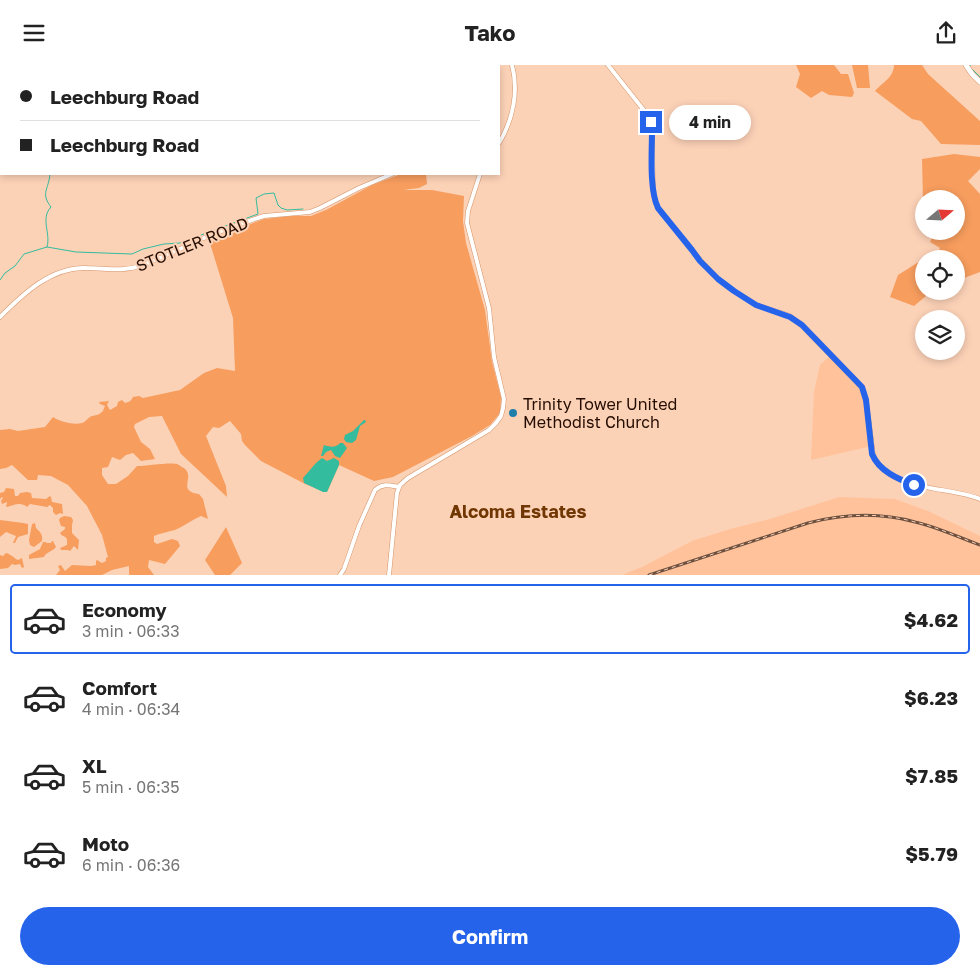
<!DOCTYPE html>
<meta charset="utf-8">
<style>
:root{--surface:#fff;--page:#f2f2f2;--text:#222;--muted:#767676;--line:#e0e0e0;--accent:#2563eb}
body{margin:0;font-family:"Golos Text",sans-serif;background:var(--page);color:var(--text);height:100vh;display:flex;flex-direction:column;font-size:19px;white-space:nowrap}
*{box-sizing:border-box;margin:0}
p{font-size:16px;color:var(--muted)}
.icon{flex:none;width:28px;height:28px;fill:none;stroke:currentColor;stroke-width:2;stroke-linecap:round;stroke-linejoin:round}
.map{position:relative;height:510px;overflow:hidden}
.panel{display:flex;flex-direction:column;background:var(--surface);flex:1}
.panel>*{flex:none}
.top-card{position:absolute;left:0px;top:0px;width:500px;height:110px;box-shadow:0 2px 8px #0003;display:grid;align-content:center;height:110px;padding:0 20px;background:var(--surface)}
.needle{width:32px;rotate:71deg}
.fabs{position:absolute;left:915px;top:125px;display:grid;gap:10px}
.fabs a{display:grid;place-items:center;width:50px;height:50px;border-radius:50%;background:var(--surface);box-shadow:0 2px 8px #0003;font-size:25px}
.end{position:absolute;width:22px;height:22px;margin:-11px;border:6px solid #2563eb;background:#fff;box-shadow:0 0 0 2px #fff}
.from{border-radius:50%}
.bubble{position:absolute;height:35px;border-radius:18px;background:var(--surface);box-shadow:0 2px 8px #0003;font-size:16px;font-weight:700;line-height:35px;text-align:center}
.top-card b{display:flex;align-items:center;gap:18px;height:48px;font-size:19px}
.top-card b+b{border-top:1px solid var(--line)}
.top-card i{width:12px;height:12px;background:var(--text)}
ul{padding:9px 0 0;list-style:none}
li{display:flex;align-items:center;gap:15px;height:70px;margin:0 10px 8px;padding:0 10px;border:2px solid transparent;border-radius:5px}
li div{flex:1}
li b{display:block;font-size:19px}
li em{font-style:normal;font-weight:700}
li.active{border-color:var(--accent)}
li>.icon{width:45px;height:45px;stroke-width:1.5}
.button{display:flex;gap:10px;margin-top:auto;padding:10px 20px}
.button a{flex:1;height:58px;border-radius:30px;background:var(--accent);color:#fff;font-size:20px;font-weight:700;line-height:58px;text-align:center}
header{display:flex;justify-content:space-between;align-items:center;height:65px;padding:0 20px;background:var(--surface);font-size:22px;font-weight:700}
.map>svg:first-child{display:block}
</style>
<header><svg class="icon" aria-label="menu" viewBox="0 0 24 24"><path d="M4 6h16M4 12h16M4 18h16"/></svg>Tako<svg class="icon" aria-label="share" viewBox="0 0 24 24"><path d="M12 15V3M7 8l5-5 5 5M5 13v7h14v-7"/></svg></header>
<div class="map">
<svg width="980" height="510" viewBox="0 0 980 510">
<rect width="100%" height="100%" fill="#fcd2b7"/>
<path fill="#ffc29b" d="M 331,0 L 440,0 L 441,1 L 331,1 Z
M 831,290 L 863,325 L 872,381 L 811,395 L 814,327 L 820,300 Z
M 839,432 L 895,434 L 928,446 L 980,471 L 980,510 L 622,510 L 642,502 L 692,476 L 730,464 L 770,454 Z"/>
<path fill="#f79d5e" d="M 796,0 L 834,0 L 841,9 L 848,9 L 854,28 L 852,32 L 829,30 L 822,26 L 811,33 L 796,22 L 800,9 Z
M 852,0 L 868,0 L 870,23 L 857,23 Z
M 894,0 L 922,0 L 928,9 L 980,56 L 980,80 L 941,79 L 921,56 L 912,54 L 875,26 C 883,17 894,12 894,0 Z
M 954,89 L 980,92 L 980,104 L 968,116 L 980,129 L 980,207 L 956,216 L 956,194 L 929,194 L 936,191 L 940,183 L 930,177 L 936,166 L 956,166 L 956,134 L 924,134 L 924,137 L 923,137 L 922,94 Z
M 401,109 L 426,109 L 427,119 L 419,123 L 403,125 L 432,125 L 464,131 L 463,156 L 466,178 L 485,245 L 492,297 L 501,332 L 500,348 L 490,360 L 472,371 L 393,412 L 374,416 L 339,400 L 328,425 L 326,427 L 305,419 L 261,396 L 245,380 L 242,376 L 241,369 L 230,356 L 219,363 L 213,362 L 206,371 L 226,421 L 227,432 L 181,389 L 162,351 L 149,352 L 135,359 L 134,362 L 141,377 L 150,384 L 155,394 L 141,396 L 133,388 L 126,390 L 120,395 L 112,392 L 108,402 L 102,403 L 102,410 L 108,419 L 116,419 L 128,411 L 137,401 C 145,401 171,397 177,399 C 178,399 183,403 184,403 C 196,412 176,426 199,429 L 203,434 L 208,454 L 201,451 C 192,455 184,461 175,465 C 168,467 161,468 154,471 L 154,477 L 157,479 L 172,474 L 178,476 L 180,481 L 165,499 L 149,495 L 148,502 L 154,510 L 130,510 L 129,509 L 129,501 L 112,505 L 102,510 L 56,510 L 60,505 L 58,501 L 61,500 L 65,506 L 72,500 L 91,501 L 96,500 L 96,496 L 97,495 L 102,498 L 106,496 L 106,493 L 108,492 L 102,470 L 87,441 L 68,420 L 51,411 L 38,410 L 37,415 L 28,415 L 12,400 L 6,403 L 0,404 L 0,365 L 10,364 L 18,366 L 45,362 L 53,352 C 60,357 74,360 82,358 C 86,357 88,352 92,351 C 97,350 99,350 103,346 L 104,343 L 105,341 L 100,339 L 99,337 L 109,336 L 107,340 L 110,345 L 117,341 L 118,337 L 122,335 L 125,338 C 129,337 131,336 133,332 L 139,331 L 143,333 L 180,325 L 204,308 L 217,303 L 235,306 L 233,253 L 209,175 L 264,154 L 291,151 L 311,151 L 326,145 L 372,120 Z
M 924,196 L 924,226 L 932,226 L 914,241 L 890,232 L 898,210 L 917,198 Z
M 6,423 L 14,424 L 15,431 L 18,431 L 20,428 L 27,427 L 31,428 L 32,433 L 46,434 L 50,431 L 51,432 L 52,437 L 62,439 L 63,449 L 60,448 L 56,450 L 53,447 L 53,443 L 50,440 L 47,442 L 30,439 L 27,442 C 20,436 13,441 6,442 L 7,437 L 2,439 L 1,436 L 3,433 L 2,432 L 0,434 L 0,428 L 4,427 Z
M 64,451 L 71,452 L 73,455 L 72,460 L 72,468 L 79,475 L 78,485 L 74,481 L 70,486 L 68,485 L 61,485 L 60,483 L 67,480 C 68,469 64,474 60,468 L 65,464 L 65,462 L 61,461 L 59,455 L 60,453 Z
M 0,455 L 23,458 L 28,459 L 28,469 L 18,472 L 15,478 L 13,478 L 16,471 L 6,467 L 0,472 Z
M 35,458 L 36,463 C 40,467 43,469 42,476 L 34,482 L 30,480 L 29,475 L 32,459 Z
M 226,462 L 242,498 L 230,510 L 215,510 L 205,495 Z
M 52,476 L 53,476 L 56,482 C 52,487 46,487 44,492 L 29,494 L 29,490 L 40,484 L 43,477 L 45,477 L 47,478 L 51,478 Z
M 6,488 C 11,489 15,494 18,495 L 22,493 L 24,502 L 22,503 L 20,499 L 15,500 L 12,499 L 8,503 L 0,504 L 0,490 L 3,491 Z"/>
<path fill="#33bc9e" d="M 364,355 L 365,355 L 366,357 L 360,361 L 356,375 L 352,378 L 346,377 L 344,374 L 345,370 L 353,366 Z
M 340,378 L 343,378 L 347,383 L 340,393 L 335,391 L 331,385 L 326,387 L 323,391 L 321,391 L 324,380 C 330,382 336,383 340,378 Z
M 334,393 L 339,396 L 339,400 L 327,427 L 323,427 L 304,418 L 303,413 L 316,398 L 322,393 L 327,396 Z"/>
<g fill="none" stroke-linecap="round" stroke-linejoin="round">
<path stroke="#33bc9e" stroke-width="1" d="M 970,0 L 970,2 L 980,12
M 120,1 L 121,0
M 201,170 L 258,149 L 256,133 L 264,129 L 274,128 L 278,140 L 281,143 L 287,145 L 303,144
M 47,182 L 76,187 L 132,189 L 143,184 L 164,179 L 180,178 L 196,172
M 0,215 L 5,208 L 15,201 L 24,189 L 47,182 C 51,168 40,154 51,142 C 40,128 49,124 50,109"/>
<defs>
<path id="secondary" d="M 608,0 L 650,53 L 652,65 L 653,125 L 655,136 L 658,143 L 692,185 L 701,196 L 718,214 L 734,226 L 756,240 L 790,251 L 801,260 L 862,322 L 866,335 L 873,389 C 887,427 949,421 980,434
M 499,78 C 513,55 519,26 512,0
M 0,252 C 23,229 52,201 87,203 C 105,203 122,207 140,201 C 160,194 180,184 199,175 C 220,166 242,158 264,151 L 310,147 L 320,143 L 359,123 L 392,109
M 340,510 L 344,504 L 359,461 L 375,425 C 383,418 389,420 399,422
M 389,510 L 397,428 L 400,420 L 408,413 L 489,365 L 496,358 L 501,351 L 503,343 L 504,334 L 494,292 L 489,243 L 467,158 L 468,146 L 480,109"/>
<path id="primary" d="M 966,0 L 972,9 L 980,17"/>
</defs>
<use href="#secondary" stroke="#d39266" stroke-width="5"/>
<use href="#primary" stroke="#d39266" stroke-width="6"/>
<use href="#secondary" stroke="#fff" stroke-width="4"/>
<use href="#primary" stroke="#fff" stroke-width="5"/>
<defs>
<path id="rail" d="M 649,510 L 808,458 C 843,449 879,447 915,457 C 937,462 958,472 980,480"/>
</defs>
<use href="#rail" stroke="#6e503f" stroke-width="3"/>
<use href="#rail" stroke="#fcd2b7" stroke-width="1" stroke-dasharray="4" stroke-linecap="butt"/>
</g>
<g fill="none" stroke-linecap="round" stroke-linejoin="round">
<path stroke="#2563eb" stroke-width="6" d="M 651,57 L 652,65 C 652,87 649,124 658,143 L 692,185 L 700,196 L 718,214 L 734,226 L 756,240 L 790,252 L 802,260 L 862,322 L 866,335 L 872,389 C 879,406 898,414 914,420"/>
</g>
<circle fill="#1f7fab" stroke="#fcd2b7" stroke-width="2" cx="513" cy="348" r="5"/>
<g text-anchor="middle" stroke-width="4" stroke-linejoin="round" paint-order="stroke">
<g font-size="16" fill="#240c00" stroke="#fcd2b7">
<text transform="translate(192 179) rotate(-22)" y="6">STOTLER ROAD</text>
</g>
<g font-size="16" fill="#240c00" stroke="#fcd2b7" text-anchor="start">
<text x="523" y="345">Trinity Tower United<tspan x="523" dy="18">Methodist Church</tspan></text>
</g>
<g font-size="18" font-weight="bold" fill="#703703" stroke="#fcd2b7">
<text x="518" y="453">Alcoma Estates</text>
</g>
</g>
</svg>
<div class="fabs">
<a><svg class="needle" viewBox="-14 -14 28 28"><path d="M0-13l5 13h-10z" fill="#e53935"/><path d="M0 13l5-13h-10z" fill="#767676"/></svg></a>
<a><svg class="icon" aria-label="locate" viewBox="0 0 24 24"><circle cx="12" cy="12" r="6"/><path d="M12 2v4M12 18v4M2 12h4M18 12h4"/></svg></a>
<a><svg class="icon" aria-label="layers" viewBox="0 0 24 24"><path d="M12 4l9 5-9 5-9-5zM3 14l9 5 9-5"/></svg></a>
</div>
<i class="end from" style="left:914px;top:420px"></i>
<i class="end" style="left:651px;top:57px"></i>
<div class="bubble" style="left:669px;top:40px;width:82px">4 min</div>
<div class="top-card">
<b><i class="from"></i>Leechburg Road</b>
<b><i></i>Leechburg Road</b>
</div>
</div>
<section class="panel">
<ul>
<li class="active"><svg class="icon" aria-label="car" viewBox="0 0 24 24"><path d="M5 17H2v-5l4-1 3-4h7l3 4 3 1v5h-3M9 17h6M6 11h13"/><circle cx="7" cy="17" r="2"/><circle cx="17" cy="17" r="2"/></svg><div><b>Economy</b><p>3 min · 06:33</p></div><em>$4.62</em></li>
<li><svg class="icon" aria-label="car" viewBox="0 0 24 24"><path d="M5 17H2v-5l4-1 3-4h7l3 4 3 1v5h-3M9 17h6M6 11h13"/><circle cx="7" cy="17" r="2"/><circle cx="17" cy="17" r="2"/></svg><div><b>Comfort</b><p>4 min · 06:34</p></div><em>$6.23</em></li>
<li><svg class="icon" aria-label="car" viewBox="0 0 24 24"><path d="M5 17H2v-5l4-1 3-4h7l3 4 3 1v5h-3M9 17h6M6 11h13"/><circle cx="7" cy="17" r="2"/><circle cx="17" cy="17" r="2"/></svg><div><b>XL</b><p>5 min · 06:35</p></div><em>$7.85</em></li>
<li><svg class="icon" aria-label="car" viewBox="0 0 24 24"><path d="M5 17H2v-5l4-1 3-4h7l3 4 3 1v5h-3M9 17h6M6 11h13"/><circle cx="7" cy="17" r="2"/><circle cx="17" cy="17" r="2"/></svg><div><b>Moto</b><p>6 min · 06:36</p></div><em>$5.79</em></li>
</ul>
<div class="button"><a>Confirm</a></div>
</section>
